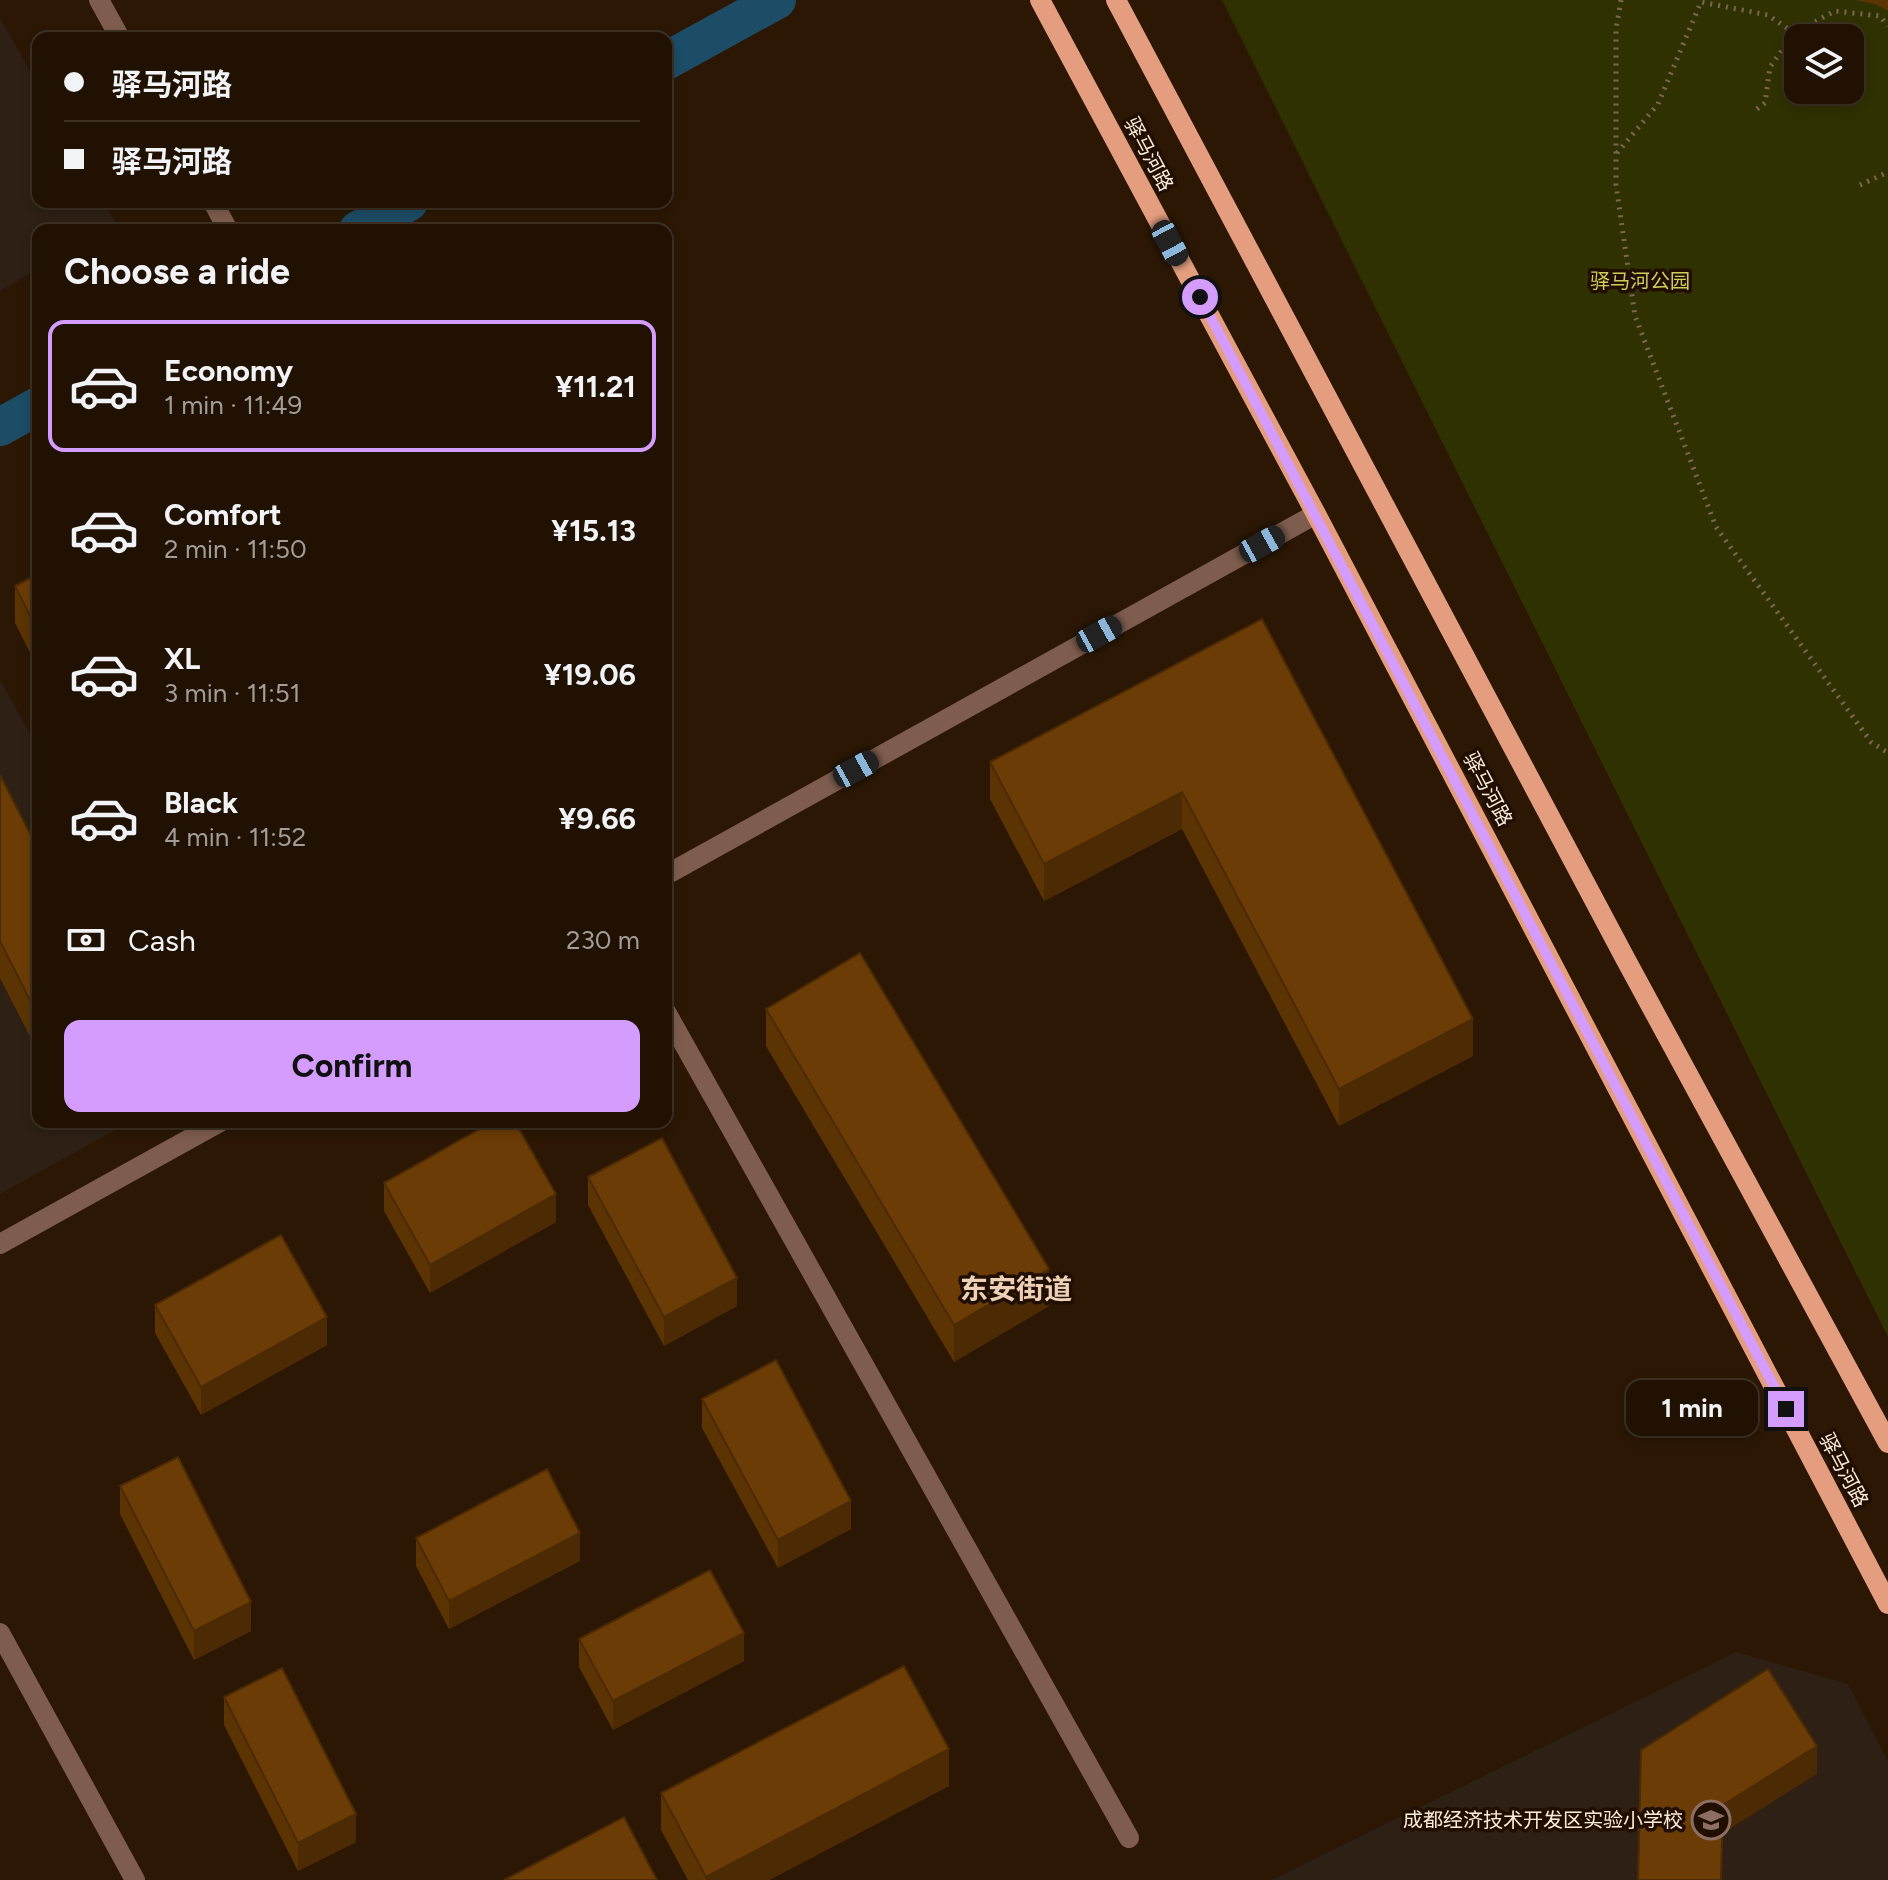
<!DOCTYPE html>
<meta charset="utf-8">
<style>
:root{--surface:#201103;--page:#281a0d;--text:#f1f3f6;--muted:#a29d9a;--line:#3d3125;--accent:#d49cfc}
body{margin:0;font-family:Figtree,"Noto Sans SC",sans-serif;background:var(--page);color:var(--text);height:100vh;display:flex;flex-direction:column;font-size:30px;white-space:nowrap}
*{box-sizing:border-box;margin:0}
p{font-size:26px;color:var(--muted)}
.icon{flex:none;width:44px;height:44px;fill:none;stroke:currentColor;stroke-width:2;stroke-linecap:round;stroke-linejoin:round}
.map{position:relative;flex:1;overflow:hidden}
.panel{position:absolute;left:32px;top:224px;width:640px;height:904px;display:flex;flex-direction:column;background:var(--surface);border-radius:16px;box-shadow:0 4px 12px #0003,0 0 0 2px var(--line)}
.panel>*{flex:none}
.hud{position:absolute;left:32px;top:32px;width:640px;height:176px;border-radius:16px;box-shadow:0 4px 12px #0003,0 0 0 2px var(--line);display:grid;align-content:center;height:176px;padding:0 32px;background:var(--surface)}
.controls{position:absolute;left:1784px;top:24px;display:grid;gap:16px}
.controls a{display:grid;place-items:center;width:80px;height:80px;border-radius:16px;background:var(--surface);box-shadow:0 4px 12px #0003,0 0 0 2px var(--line);font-size:40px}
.end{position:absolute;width:36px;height:36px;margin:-18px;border:10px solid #d49cfc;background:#111;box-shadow:0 0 0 4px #111}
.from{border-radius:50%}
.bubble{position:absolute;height:56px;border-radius:16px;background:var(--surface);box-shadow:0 4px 12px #0003,0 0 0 2px var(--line);font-size:26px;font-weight:700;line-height:56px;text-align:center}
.car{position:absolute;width:24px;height:48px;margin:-24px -12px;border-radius:10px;box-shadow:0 0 6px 2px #0007;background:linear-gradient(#222 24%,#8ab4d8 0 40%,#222 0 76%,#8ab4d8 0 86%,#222 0)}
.hud b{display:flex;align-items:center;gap:28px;height:76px;font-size:30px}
.hud b+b{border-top:2px solid var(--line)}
.hud i{width:20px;height:20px;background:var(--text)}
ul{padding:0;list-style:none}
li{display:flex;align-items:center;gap:24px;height:132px;margin:0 16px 12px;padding:0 16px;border:4px solid transparent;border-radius:16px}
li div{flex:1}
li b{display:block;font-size:30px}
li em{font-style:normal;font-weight:700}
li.current{border-color:var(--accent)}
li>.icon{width:72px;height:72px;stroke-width:1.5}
h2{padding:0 32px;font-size:36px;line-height:96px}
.pay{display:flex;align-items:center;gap:20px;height:88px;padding:0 32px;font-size:30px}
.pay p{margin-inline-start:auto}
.button{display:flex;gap:16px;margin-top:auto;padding:16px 32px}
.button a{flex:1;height:92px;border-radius:16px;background:var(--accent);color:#111;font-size:32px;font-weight:700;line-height:92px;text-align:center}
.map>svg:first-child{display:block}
</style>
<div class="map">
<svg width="1888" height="1880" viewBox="0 0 1888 1880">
<rect width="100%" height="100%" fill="#2b1704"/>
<path fill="#2e2014" d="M 0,18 L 38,85 L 38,202 L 104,202 L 117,225 L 108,230 L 38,230 L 38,269 L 0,291 Z
M 0,680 L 38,748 L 38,1122 L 130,1122 L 0,1194 Z
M 1736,1652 L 1848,1684 L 1888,1761 L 1888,1880 L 1272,1880 Z"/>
<path fill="#303100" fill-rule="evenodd" d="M 1222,0 L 1888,0 L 1888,1337 ZM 1798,38 L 1850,38 L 1850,90 L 1798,90 Z"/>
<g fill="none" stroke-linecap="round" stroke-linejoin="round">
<path stroke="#1d4c66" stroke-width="38" d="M 666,61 L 777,0
M 358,230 L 409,202
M 0,427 L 38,406"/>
<path stroke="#786656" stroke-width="5" stroke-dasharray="2 6" stroke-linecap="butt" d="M 1621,0 L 1616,29 L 1616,185 L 1635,316 L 1716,527 L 1871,742 L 1888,753
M 1757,109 L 1765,103 L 1770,67 L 1794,33 L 1835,11 L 1880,16 L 1888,26
M 1617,153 L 1658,104 L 1701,2 L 1768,15 L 1794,33
M 1860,185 L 1888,172"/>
<path stroke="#7f5d4e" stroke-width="20" d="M 99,0 L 120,38
M 213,202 L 228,230
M 666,875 L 1316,514
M 666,1012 L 1129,1838
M 0,1244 L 220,1122
M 0,1633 L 135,1880"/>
<path stroke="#e49e7f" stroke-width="20" d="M 1040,0 L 1316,514 L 1888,1604
M 1116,0 L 1626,960 L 1888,1443"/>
</g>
<path fill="#5c3404" d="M 1855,0 L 1888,0 L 1888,11 L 1875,4 Z
M 38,574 L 38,668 L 15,623 L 15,586 Z
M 1262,619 L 1473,1056 L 1339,1126 L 1182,829 L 1044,901 L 990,799 L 990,762 Z
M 0,775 L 38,849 L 38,1052 L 0,978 Z
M 766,1009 L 1049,1306 L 954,1362 L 766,1046 Z
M 588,1177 L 737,1306 L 664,1346 L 588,1205 Z
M 384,1183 L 556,1222 L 430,1293 L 384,1211 Z
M 155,1305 L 327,1345 L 201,1415 L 155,1333 Z
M 702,1399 L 851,1529 L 778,1568 L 702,1428 Z
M 120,1486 L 251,1631 L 194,1660 L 120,1514 Z
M 416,1538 L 580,1561 L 449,1629 L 416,1566 Z
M 579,1639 L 744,1661 L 613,1730 L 579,1667 Z
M 224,1697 L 356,1842 L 298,1871 L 224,1725 Z
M 949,1786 L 769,1880 L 688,1880 L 661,1830 L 661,1793 Z"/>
<path fill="#4b2a04" d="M 1182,792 L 1182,829 L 1044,901 L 1044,864 Z
M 1473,1019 L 1473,1056 L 1339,1126 L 1339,1089 Z
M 556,1194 L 556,1222 L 430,1293 L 430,1265 Z
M 1049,1269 L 1049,1306 L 954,1362 L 954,1325 Z
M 737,1278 L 737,1306 L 664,1346 L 664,1317 Z
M 327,1317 L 327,1345 L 201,1415 L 201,1387 Z
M 851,1501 L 851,1529 L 778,1568 L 778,1540 Z
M 580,1533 L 580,1561 L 449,1629 L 449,1601 Z
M 251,1602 L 251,1631 L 194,1660 L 194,1631 Z
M 744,1633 L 744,1661 L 613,1730 L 613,1701 Z
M 1817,1746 L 1817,1774 L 1723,1833 L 1721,1880 L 1723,1805 Z
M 949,1749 L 949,1786 L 769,1880 L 706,1880 L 706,1877 Z
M 356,1814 L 356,1842 L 298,1871 L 298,1843 Z"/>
<path fill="#6b3c05" stroke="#4b2a04" stroke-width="2" d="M 38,574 L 38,631 L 15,586 Z
M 1262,619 L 1473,1019 L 1339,1089 L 1182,792 L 1044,864 L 990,762 Z
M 0,775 L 38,849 L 38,1016 L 0,941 Z
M 860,953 L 1049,1269 L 954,1325 L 766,1009 Z
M 492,1122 L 515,1122 L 556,1194 L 430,1265 L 384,1183 Z
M 662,1138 L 737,1278 L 664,1317 L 588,1177 Z
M 281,1235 L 327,1317 L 201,1387 L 155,1305 Z
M 776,1360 L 851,1501 L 778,1540 L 702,1399 Z
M 178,1457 L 251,1602 L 194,1631 L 120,1486 Z
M 547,1469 L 580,1533 L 449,1601 L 416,1538 Z
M 710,1570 L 744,1633 L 613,1701 L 579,1639 Z
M 904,1666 L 949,1749 L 706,1877 L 661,1793 Z
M 282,1668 L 356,1814 L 298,1843 L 224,1697 Z
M 1768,1669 L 1817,1746 L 1723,1805 L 1721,1880 L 1638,1880 L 1641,1750 Z
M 624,1817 L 657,1880 L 504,1880 Z"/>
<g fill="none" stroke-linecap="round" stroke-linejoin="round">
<path stroke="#d49cfc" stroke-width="10" d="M 1200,297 L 1786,1409"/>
</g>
<defs>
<symbol id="school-ring" viewBox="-11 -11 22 22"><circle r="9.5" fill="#210e00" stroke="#8d6e63" stroke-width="1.5"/><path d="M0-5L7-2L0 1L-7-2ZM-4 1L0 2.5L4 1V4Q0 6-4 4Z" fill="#8d6e63"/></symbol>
</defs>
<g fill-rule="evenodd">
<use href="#school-ring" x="1689" y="1798" width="44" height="44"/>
</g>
<g text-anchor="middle" stroke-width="7" stroke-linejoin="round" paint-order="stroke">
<g font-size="20" fill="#faebdf" stroke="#210e00">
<text transform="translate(1149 154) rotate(62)" y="7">驿马河路</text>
<text transform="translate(1488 789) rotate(62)" y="7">驿马河路</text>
<text transform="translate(1844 1470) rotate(62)" y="7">驿马河路</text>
</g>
<g font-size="20" fill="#cbce57" stroke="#210e00">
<text x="1640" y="288">驿马河公园</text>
</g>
<g font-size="20" fill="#faebdf" stroke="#210e00" text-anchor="end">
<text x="1683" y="1827">成都经济技术开发区实验小学校</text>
</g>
<g font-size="28" font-weight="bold" fill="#ecd0b8" stroke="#210e00">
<text x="1016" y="1299">东安街道</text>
</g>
</g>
</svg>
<div class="controls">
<a><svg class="icon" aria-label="layers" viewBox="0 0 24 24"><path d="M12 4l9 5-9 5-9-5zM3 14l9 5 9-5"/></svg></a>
</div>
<i class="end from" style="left:1200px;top:297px"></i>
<i class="end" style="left:1786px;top:1409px"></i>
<div class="bubble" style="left:1626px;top:1380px;width:132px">1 min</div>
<i class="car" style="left:1170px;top:243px;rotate:152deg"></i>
<i class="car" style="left:1262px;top:544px;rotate:61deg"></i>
<i class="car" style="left:1099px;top:634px;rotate:61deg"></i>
<i class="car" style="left:856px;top:769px;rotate:61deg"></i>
<div class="hud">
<b><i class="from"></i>驿马河路</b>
<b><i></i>驿马河路</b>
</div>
<section class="panel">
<h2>Choose a ride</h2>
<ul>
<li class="current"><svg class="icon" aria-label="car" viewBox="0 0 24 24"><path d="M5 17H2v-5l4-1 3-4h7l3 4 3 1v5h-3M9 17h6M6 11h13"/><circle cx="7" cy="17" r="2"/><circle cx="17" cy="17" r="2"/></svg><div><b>Economy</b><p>1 min · 11:49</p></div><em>¥11.21</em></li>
<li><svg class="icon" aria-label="car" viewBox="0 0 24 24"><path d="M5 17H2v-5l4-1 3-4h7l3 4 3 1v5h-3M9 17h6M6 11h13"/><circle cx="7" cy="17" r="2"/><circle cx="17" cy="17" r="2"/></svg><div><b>Comfort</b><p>2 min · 11:50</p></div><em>¥15.13</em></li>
<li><svg class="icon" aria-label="car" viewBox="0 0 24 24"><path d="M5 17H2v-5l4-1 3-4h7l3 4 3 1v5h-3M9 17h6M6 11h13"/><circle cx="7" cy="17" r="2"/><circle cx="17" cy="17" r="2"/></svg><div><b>XL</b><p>3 min · 11:51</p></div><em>¥19.06</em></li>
<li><svg class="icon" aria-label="car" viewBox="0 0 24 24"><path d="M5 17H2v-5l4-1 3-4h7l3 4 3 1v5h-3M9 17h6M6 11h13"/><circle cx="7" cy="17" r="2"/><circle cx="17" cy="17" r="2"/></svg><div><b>Black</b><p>4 min · 11:52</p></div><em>¥9.66</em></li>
</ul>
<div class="pay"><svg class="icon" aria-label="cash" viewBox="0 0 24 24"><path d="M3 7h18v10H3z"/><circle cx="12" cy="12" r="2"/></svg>Cash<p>230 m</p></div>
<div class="button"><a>Confirm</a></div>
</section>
</div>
